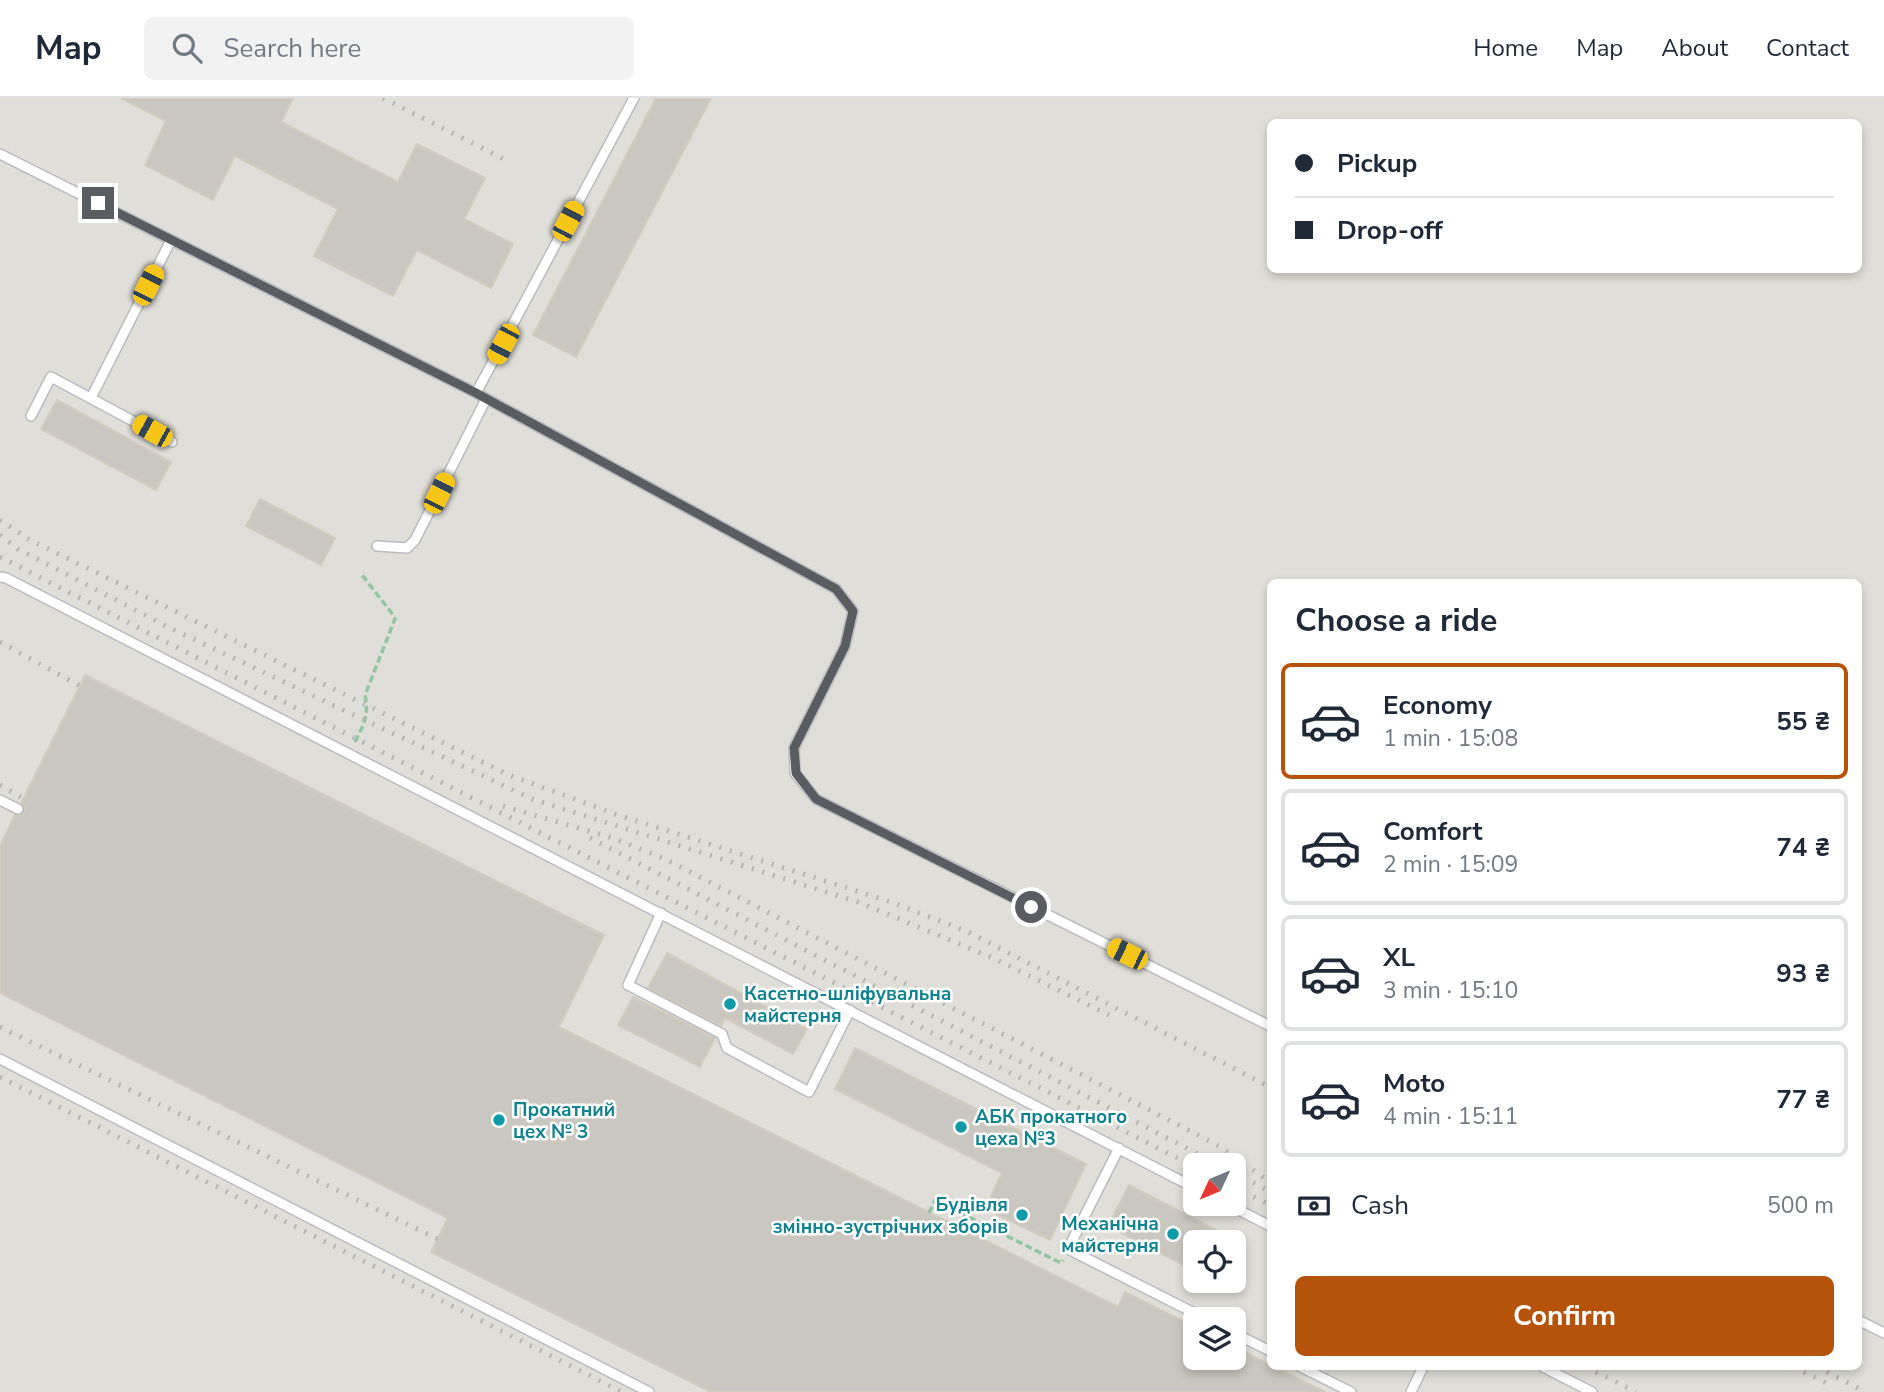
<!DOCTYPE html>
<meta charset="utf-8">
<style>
:root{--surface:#fff;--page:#f2f2f3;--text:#1f2937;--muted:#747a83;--line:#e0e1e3;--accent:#b45309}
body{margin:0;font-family:"Nunito Sans",sans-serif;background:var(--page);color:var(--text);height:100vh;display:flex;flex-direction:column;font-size:26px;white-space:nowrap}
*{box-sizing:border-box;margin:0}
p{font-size:23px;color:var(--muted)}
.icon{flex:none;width:38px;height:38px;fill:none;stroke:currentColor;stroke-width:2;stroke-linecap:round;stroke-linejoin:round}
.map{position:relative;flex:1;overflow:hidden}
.sheet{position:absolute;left:1267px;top:481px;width:595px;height:791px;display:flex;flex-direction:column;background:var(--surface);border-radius:10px;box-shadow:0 4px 10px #0003}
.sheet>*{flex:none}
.guide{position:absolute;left:1267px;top:21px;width:595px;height:154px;border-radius:10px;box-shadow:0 4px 10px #0003;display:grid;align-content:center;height:154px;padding:0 28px;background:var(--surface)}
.needle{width:46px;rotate:226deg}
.controls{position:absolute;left:1183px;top:1055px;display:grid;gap:14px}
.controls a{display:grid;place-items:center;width:63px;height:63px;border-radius:10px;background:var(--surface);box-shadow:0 4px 10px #0003;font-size:35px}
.end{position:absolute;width:32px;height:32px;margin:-16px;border:9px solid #595d62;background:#fff;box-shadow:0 0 0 4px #fff}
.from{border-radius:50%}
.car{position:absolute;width:21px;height:42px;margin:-21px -10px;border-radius:9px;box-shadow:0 0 5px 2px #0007;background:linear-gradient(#f5c518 24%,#345 0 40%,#f5c518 0 76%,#345 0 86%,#f5c518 0)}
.guide b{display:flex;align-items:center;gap:24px;height:66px;font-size:26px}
.guide b+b{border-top:2px solid var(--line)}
.guide i{width:18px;height:18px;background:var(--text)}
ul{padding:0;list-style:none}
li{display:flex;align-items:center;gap:21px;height:116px;margin:0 14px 10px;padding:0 14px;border:4px solid var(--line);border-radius:10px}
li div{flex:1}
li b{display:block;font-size:26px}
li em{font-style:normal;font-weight:700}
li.on{border-color:var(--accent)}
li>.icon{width:63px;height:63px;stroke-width:1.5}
h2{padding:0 28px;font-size:32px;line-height:84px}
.pay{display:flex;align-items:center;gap:18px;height:77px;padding:0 28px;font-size:26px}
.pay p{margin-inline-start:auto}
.action{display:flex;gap:14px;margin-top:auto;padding:14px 28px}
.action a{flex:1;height:80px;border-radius:10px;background:var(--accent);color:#fff;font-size:28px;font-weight:700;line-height:80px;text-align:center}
header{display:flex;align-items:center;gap:42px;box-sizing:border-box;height:98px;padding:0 35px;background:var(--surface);border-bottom:2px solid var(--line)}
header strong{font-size:33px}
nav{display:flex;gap:38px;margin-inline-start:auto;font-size:24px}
.search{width:490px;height:63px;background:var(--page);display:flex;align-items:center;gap:18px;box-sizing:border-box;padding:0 24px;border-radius:10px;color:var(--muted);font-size:26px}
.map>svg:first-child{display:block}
</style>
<header>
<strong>Map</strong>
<div class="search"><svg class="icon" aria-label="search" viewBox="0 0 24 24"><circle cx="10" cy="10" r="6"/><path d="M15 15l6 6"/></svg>Search here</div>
<nav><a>Home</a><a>Map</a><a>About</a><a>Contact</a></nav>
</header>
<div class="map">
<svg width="1884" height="1294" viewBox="0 0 1884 1294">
<rect width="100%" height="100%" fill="#edebe0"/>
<path fill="#e0ded8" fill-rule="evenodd" d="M 0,0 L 1884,0 L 1884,1294 L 0,1294 ZM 1270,24 L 1858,24 L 1858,172 L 1270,172 ZM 1270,485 L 1858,485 L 1858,1269 L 1270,1269 ZM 1195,1068 L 1234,1068 L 1234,1106 L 1195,1106 ZM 1195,1144 L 1234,1144 L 1234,1183 L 1195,1183 ZM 1195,1222 L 1234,1222 L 1234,1260 L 1195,1260 Z"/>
<path fill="#cac7c0" stroke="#d2ccbf" stroke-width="2" d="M 121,0 L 293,0 L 281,24 L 398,84 L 417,46 L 485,80 L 464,121 L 513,146 L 491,190 L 417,152 L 393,198 L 314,158 L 338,111 L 235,58 L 213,102 L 145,67 L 166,23 Z
M 656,0 L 711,0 L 576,259 L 533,237 Z
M 57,302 L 171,364 L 156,392 L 41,331 Z
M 260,401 L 335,440 L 321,467 L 246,428 Z
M 85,577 L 604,837 L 559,929 L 1118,1209 L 1125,1194 L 1195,1229 L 1195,1260 L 1234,1260 L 1234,1248 L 1270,1267 L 1270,1269 L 1274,1269 L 1325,1294 L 711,1294 L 431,1154 L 448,1120 L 0,895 L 0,748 L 15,717 L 21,717 L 24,713 L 24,708 L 21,705 Z
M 667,855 L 807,931 L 793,956 L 725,920 L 721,928 L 648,890 Z
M 633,899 L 715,940 L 700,969 L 618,927 Z
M 855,950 L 1086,1066 L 1050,1142 L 985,1111 L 1002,1075 L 835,991 Z
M 1129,1087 L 1239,1144 L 1195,1144 L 1195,1173 L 1108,1128 Z"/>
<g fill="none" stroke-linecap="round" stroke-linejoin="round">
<defs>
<path id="service" d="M 0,56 L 476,295 L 836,491 L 853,513 L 845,548 L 794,650 L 795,675 L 816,701 L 1270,928
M 476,295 L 634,0
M 91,300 L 171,142
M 31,318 L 51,279 L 172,344
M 377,448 L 407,450 L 415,442 L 486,301
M 0,479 L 6,480 L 1195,1090
M 0,702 L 18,711
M 661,815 L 628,887 L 722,936 L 727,950 L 809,994 L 850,912
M 0,961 L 649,1294
M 1119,1050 L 1068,1151 L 1208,1222
M 1227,1106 L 1270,1128
M 1858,1222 L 1884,1235
M 1234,1235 L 1270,1253
M 1301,1269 L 1351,1294
M 1543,1269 L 1592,1294
M 1411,1294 L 1423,1269"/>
</defs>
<use href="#service" stroke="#b8bbc0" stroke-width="12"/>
<path stroke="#93c5a3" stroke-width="3.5" stroke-dasharray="7 3.5" stroke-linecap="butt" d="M 355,644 C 364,626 369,617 365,597 L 395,521 L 391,514 L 362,477
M 929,1115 L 935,1102 L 1061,1165 L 1063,1162"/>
<use href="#service" stroke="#fff" stroke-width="9"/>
<path stroke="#b4b5b5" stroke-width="5" stroke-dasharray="2 9" stroke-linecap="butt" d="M 383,0 L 504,61
M 0,422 L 30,442 L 509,677 L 615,716 L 891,804 L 966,833 L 1270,989
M 0,437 L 18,451 L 172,531 L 532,701 L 858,804 L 993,860 L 1109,917
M 0,459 L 1195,1069
M 0,544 L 80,588
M 0,687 L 24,701
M 503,708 L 613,740 L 665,761 L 1219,1048 L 1270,1084
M 590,740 L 1221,1068
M 0,929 L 438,1141
M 0,979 L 622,1294
M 1234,1074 L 1267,1092
M 1234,1089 L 1270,1107
M 1586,1269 L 1636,1294
M 1794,1269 L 1826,1285
M 1817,1269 L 1866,1294"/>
</g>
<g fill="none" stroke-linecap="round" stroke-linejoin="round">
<path stroke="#595d62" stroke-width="9" d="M 98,105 L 476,295 L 836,491 L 853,513 L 845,548 L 794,650 L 796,675 L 816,701 L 1031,809"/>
</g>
<g fill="#0f9aa8" stroke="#fff" stroke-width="2.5">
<circle cx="730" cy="906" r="7"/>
<circle cx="499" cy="1022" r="7"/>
<circle cx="961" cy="1029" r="7"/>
<circle cx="1022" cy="1117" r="7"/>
<circle cx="1173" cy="1136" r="7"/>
</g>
<g text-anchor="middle" stroke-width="5" stroke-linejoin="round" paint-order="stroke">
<g font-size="19" font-weight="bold" fill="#0d838f" stroke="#fff" text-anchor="start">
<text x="744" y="902">Касетно-шліфувальна<tspan x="744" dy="22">майстерня</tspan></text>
<text x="513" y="1018">Прокатний<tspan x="513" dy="22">цех № 3</tspan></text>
<text x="975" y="1025">АБК прокатного<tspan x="975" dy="22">цеха №3</tspan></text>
<text x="1008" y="1113" text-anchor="end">Будівля<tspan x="1008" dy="22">змінно-зустрічних зборів</tspan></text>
<text x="1159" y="1132" text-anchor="end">Механічна<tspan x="1159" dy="22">майстерня</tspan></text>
</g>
</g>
</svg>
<div class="controls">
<a><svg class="needle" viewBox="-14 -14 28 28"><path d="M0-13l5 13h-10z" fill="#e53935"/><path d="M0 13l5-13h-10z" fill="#747a83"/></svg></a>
<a><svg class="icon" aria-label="locate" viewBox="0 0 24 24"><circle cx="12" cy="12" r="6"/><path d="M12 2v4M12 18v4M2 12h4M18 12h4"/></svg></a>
<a><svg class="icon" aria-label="layers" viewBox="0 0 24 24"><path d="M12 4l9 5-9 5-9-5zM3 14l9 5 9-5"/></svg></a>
</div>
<i class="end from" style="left:1031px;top:809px"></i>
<i class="end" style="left:98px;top:105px"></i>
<i class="car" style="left:568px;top:123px;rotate:28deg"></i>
<i class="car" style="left:148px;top:187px;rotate:27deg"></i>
<i class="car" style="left:503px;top:246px;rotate:208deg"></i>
<i class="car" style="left:152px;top:333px;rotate:299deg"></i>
<i class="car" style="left:439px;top:395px;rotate:26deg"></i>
<i class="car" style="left:1127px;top:856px;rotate:296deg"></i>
<div class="guide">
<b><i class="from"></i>Pickup</b>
<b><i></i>Drop-off</b>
</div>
<section class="sheet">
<h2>Choose a ride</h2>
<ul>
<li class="on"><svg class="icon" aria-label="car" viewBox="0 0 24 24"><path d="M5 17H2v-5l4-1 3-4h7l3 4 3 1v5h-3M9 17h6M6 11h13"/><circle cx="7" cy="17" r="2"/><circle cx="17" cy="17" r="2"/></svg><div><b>Economy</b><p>1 min · 15:08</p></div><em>55 ₴</em></li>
<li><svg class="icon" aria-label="car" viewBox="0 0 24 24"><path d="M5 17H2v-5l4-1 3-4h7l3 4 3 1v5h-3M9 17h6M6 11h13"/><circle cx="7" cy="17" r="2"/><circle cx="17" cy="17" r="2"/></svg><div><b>Comfort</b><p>2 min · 15:09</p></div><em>74 ₴</em></li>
<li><svg class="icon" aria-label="car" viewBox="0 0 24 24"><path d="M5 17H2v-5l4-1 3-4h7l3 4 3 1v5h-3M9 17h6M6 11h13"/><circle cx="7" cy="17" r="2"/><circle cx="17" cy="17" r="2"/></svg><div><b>XL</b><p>3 min · 15:10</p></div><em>93 ₴</em></li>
<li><svg class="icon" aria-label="car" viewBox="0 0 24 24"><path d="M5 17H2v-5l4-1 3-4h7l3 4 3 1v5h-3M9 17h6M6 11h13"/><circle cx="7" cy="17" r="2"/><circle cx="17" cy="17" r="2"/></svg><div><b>Moto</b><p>4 min · 15:11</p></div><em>77 ₴</em></li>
</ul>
<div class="pay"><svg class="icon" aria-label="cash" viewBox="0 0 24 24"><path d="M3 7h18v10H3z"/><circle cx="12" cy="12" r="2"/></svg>Cash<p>500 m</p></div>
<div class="action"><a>Confirm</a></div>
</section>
</div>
